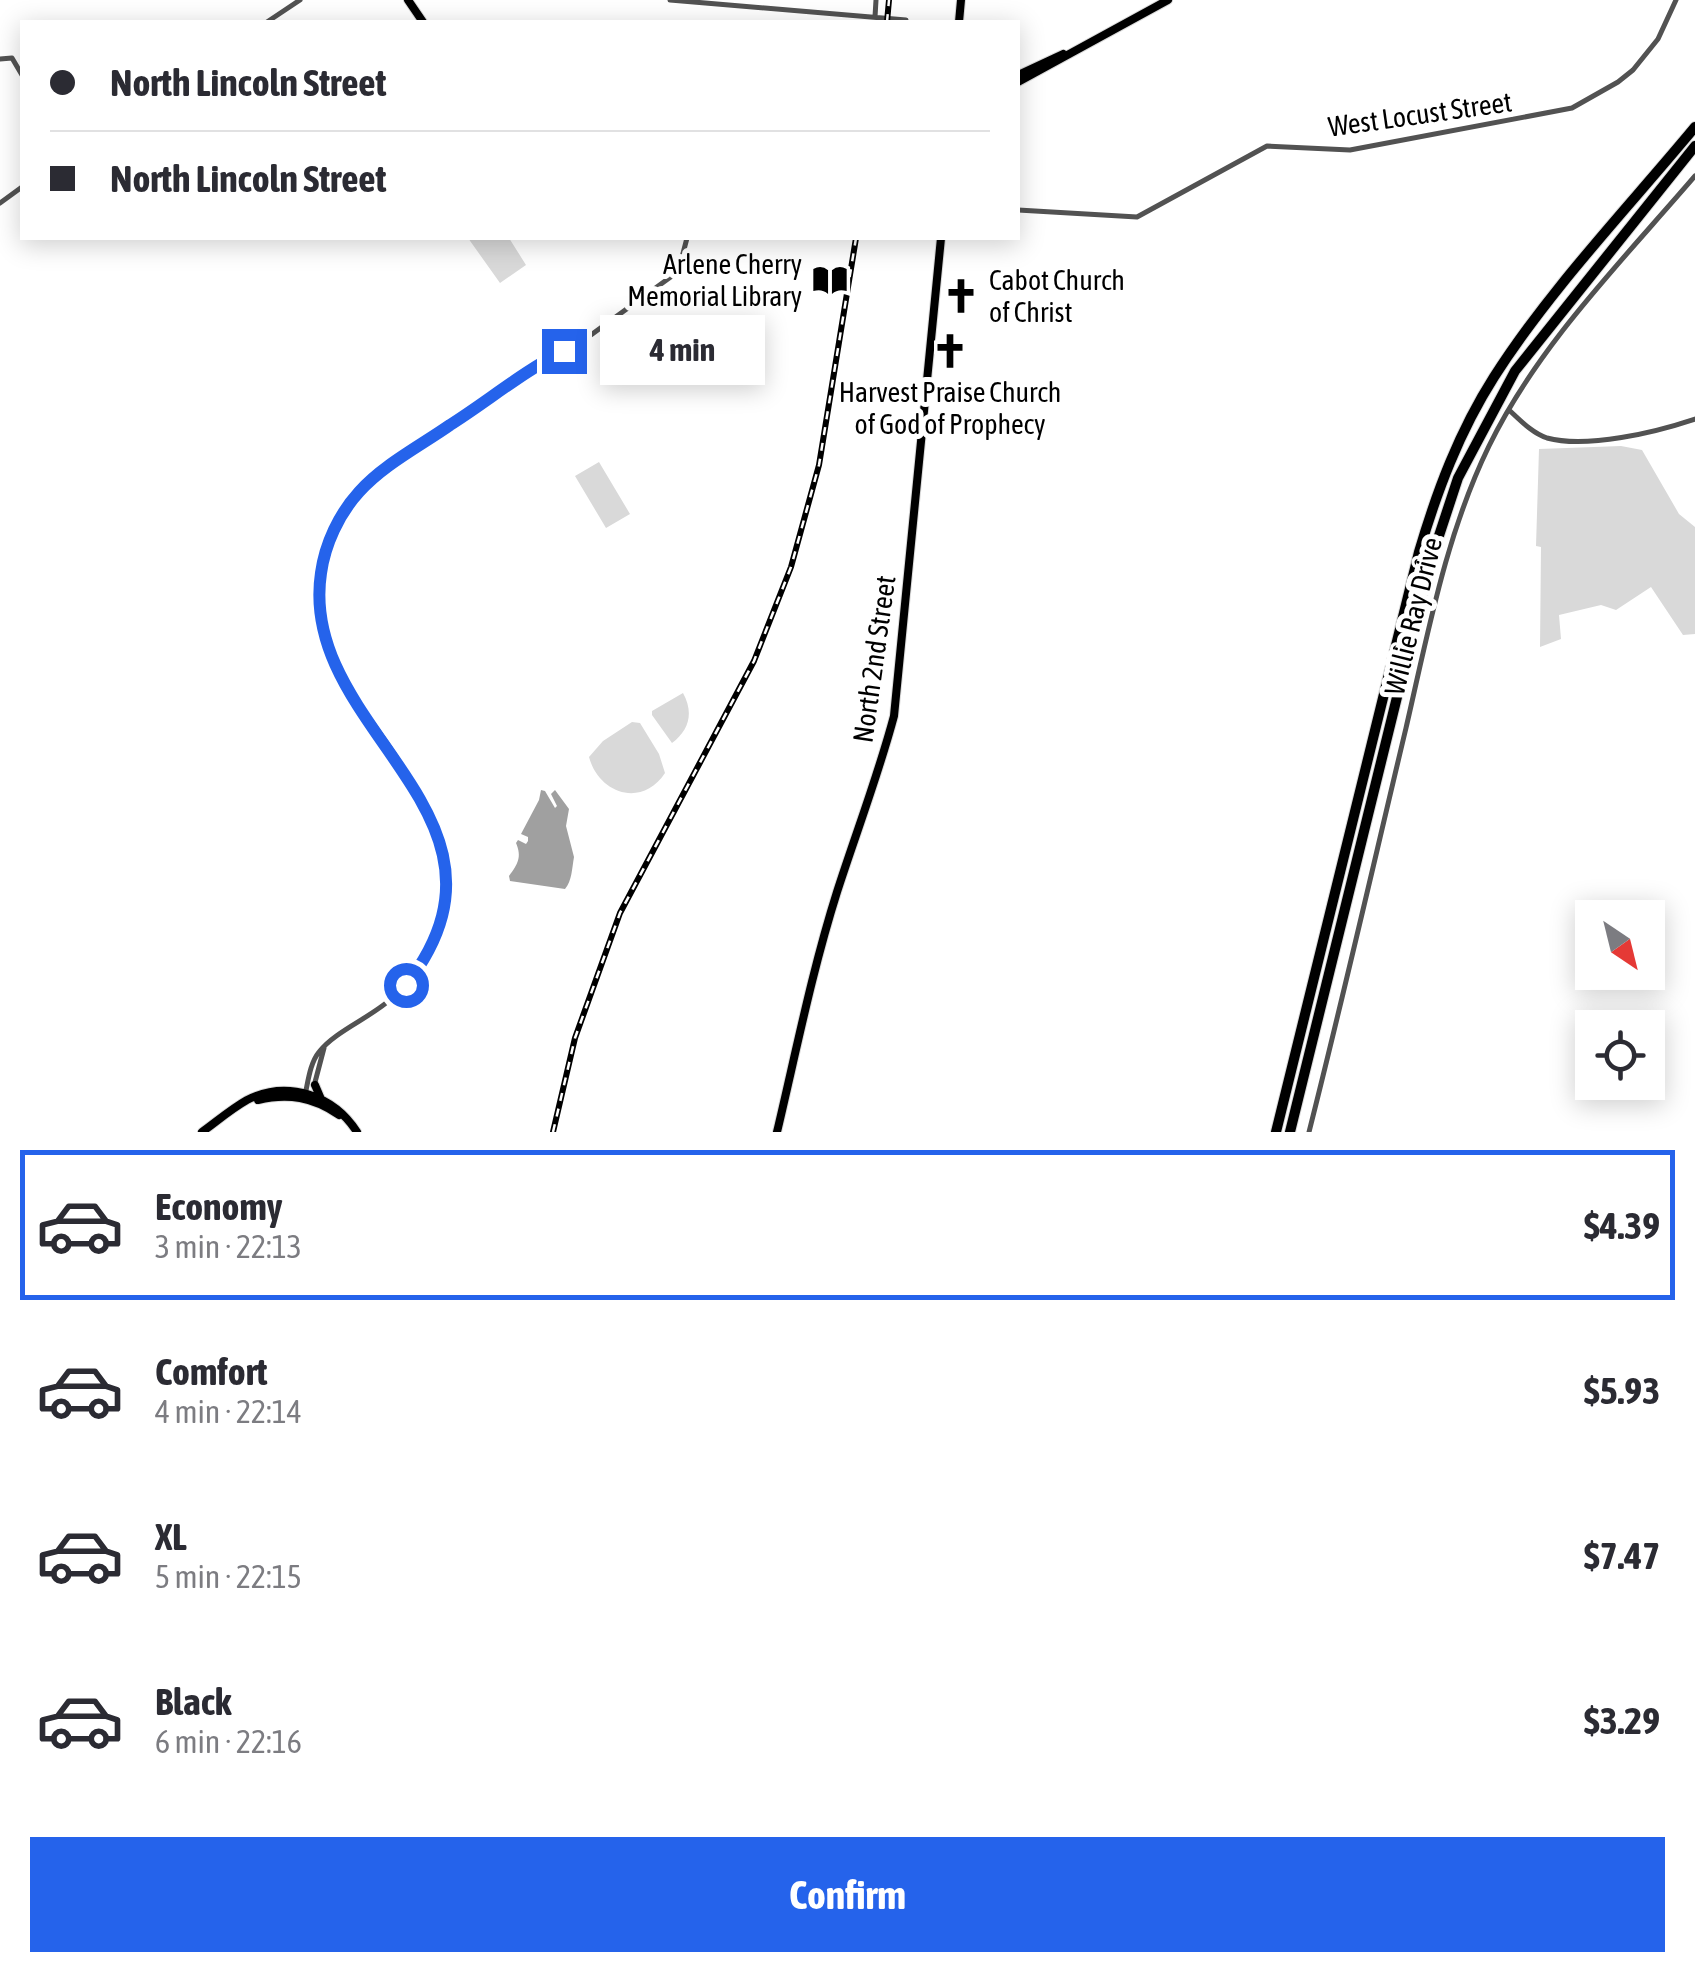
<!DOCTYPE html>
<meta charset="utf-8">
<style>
:root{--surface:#fff;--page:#f7f7f7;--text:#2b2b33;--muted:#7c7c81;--line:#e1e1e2;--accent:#2563eb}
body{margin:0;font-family:"Asap Condensed",sans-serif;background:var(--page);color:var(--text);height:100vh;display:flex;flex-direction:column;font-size:38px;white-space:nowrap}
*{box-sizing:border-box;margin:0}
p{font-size:32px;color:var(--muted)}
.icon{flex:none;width:55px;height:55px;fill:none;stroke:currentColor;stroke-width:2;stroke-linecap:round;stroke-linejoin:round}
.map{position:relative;height:1132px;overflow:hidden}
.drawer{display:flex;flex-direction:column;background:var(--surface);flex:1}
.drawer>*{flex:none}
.guide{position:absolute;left:20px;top:20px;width:1000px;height:220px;border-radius:0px;box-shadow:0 5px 25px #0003;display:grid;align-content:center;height:220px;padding:0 30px;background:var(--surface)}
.needle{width:65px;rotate:145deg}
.buttons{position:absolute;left:1575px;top:900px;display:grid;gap:20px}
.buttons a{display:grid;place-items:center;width:90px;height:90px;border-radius:0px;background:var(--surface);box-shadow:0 5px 25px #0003;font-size:50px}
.end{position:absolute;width:45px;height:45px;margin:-22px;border:12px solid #2563eb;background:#fff;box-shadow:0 0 0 5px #fff}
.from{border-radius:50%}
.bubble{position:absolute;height:70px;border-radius:0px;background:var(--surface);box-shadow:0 5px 25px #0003;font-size:32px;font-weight:700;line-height:70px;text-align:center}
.guide b{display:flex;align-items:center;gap:35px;height:95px;font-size:38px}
.guide b+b{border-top:2px solid var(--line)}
.guide i{width:25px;height:25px;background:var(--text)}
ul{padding:18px 0 0;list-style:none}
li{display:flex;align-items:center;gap:30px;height:150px;margin:0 20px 15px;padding:0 10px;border:5px solid transparent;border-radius:0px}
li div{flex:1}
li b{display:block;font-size:38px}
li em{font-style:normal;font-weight:700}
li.on{border-color:var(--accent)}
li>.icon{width:90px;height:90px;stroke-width:1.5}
.cta{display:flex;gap:20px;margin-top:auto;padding:20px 30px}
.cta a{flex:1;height:115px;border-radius:0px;background:var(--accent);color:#fff;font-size:40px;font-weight:700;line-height:115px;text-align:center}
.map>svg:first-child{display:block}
</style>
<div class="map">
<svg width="1695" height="1132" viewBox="0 0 1695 1132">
<rect width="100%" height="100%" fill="#fff"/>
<path fill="#d9d9d9" d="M 468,238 L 509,238 L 526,265 L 500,283 Z
M 1621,446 L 1642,450 L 1679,514 L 1695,527 L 1695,634 L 1683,635 L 1651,587 L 1616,610 L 1601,605 L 1559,615 L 1561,639 L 1540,647 L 1541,547 L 1536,546 L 1539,449 Z
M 599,462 L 630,514 L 606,528 L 575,476 Z
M 683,693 C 694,713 689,730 672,743 L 652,715 L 652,711 Z
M 632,722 L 640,723 L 659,754 L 665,773 C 642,808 599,794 589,757 L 603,741 Z"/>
<path fill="#a0a0a0" d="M 541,790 L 545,791 L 555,808 L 557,806 L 551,794 L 555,790 L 569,809 L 566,826 L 574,857 C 572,868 572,881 565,889 L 510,881 L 509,876 C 518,864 522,857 516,843 L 518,840 L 526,844 L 528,841 L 528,837 L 521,834 L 539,800 Z"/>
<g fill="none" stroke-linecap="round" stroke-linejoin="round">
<defs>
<path id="major" d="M 408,0 L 423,22
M 959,22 L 961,0
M 1018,75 L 1063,54
M 1018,82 L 1168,0
M 315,1085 L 321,1099
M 258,1100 C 288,1093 313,1097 339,1115
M 202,1132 C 216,1122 231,1109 247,1100 C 288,1079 334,1096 357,1132
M 777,1132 C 796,1052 812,971 837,892 C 856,833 878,776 894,716 L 941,238"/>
<path id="highway" d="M 1276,1132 L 1419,552 C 1437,491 1459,432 1494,377 C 1551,288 1627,209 1695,127
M 1290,1132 L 1430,563 L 1458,478 L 1515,371 L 1695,146"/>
</defs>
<use href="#major" stroke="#dbdbdb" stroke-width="10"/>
<use href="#highway" stroke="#dbdbdb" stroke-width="12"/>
<path stroke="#525252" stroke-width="5" d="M 670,0 L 906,20
M 875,17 L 876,0
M 267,22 L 300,0
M 0,59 L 12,58 L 22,75
M 0,203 L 22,187
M 1018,210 L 1137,217 L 1267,146 L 1350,150 L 1572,108 L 1618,82 L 1633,70 L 1658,39 L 1676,0
M571 342a7 7 0 1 1 14 0a7 7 0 1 1-14 0Z
M 584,340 L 672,276 L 681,261 L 687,238
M 1509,410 C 1520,420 1532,433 1547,438 C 1587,449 1656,432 1695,419
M 314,1086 L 324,1048
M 305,1095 C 308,1082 310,1063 319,1052 C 335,1031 372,1017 392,998 C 413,979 429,955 437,928 C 467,830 389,751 339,675 C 308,609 311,537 367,484 C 387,465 413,451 436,435 C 477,408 517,381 558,354 L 574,347
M 1309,1132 C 1343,998 1374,862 1406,728 C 1428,633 1446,534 1489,446 C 1538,345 1623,260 1695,176"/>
<use href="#major" stroke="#000" stroke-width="8"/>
<use href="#highway" stroke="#000" stroke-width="10"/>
<defs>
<path id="rail" d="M 887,22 L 889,0
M 553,1132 L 575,1038 L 620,913 L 754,661 L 791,567 L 819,465 L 856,238"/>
</defs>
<use href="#rail" stroke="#000" stroke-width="6"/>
<use href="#rail" stroke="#fff" stroke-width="2.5" stroke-dasharray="8" stroke-linecap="butt"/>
</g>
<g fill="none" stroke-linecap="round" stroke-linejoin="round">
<path stroke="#2563eb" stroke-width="12" d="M 406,985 C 539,814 297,731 321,573 C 325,544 339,514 359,492 C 383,465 420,446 450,425 C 488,401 525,370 564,351"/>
</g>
<defs>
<symbol id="library-bare" viewBox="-9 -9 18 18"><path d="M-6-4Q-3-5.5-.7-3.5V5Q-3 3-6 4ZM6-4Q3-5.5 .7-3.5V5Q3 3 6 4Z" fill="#000" stroke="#fff" stroke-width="2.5" paint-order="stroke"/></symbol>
<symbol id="church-bare" viewBox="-9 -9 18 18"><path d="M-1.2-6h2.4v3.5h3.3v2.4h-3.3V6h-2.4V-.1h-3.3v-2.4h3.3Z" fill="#000" stroke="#fff" stroke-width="2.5" paint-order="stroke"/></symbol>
</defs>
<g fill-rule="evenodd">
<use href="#library-bare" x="805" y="255" width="50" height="50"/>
<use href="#church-bare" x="936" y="271" width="50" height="50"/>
<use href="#church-bare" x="925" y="326" width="50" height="50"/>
</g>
<g text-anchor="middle" stroke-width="10" stroke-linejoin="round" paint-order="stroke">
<g font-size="28" fill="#000" stroke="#fff">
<text transform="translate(1420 114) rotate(-8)" y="10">West Locust Street</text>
<text transform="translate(1413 616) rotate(-76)" y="10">Willie Ray Drive</text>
<text transform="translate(874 659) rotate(-82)" y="10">North 2nd Street</text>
</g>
<g font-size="28" fill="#000" stroke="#fff" text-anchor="end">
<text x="802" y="274">Arlene Cherry<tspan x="802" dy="32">Memorial Library</tspan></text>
<text x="989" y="290" text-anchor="start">Cabot Church<tspan x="989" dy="32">of Christ</tspan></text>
<text x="950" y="402" text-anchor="middle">Harvest Praise Church<tspan x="950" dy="32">of God of Prophecy</tspan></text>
</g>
</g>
</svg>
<div class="buttons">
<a><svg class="needle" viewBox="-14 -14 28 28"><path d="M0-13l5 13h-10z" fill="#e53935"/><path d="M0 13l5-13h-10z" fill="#7c7c81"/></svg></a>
<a><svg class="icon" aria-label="locate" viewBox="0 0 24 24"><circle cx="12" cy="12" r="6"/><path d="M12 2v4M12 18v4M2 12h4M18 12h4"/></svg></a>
</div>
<i class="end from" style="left:406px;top:985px"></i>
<i class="end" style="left:564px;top:351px"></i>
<div class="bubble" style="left:600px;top:315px;width:165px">4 min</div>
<div class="guide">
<b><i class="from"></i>North Lincoln Street</b>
<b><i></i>North Lincoln Street</b>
</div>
</div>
<section class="drawer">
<ul>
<li class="on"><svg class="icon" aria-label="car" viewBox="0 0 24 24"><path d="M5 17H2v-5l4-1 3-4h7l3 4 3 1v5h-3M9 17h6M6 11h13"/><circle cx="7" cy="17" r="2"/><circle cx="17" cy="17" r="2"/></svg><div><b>Economy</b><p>3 min · 22:13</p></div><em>$4.39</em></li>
<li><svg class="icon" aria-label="car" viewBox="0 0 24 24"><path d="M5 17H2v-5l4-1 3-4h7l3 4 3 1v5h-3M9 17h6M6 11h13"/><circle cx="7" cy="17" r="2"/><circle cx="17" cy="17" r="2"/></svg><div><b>Comfort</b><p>4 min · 22:14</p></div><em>$5.93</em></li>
<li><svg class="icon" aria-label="car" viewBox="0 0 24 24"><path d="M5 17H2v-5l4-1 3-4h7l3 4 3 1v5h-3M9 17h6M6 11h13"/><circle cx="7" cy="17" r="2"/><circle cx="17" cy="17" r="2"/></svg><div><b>XL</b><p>5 min · 22:15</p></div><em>$7.47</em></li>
<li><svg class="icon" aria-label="car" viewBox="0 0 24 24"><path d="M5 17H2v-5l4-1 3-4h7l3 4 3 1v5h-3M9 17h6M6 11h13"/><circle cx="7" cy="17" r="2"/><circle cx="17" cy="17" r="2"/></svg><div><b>Black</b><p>6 min · 22:16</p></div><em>$3.29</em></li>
</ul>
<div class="cta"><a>Confirm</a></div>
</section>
